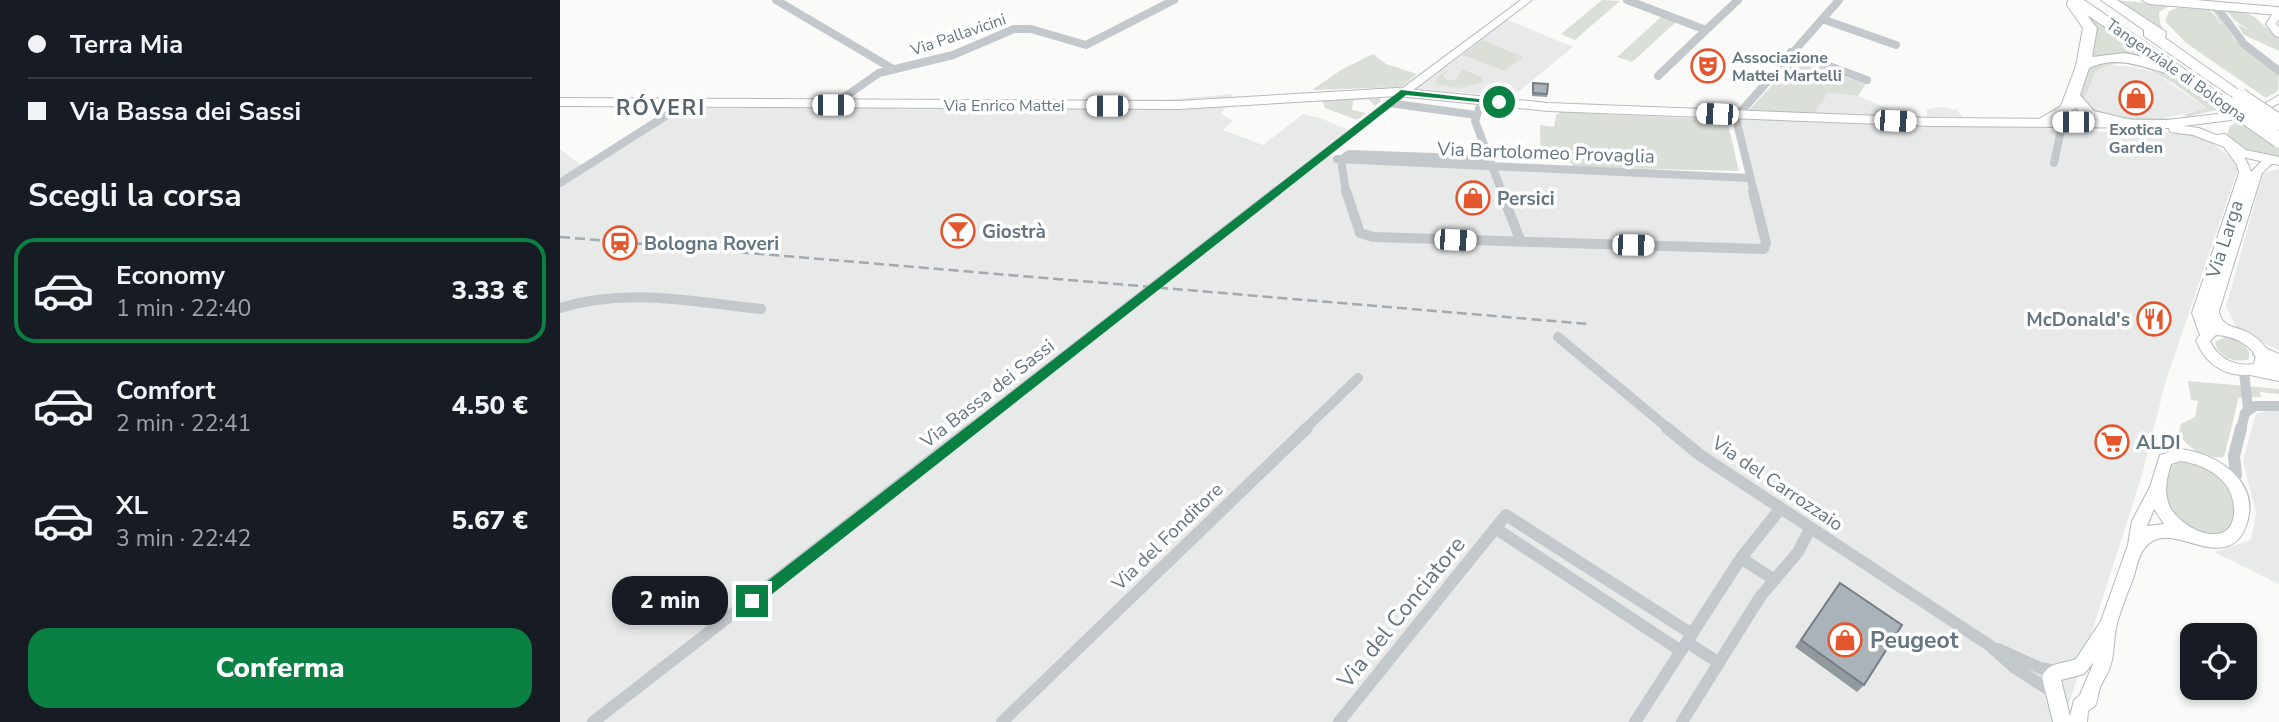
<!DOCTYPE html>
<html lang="it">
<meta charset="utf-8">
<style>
:root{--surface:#171b24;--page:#20242c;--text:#f1f3f6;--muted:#9ea1a6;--line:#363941;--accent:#0b8043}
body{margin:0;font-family:"Nunito Sans",sans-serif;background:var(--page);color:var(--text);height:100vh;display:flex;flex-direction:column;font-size:26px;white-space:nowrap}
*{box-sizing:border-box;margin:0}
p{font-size:23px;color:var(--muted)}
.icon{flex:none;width:38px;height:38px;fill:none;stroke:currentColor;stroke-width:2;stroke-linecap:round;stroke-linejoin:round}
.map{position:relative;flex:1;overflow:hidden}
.panel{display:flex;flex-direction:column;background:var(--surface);width:560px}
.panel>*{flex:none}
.top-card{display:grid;align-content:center;height:154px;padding:0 28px;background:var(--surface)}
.buttons{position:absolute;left:1620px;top:623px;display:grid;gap:14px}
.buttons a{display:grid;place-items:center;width:77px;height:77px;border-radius:14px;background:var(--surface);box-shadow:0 4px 10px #0003;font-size:35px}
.end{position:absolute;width:32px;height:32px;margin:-16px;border:9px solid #0b8043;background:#fff;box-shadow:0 0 0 4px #fff}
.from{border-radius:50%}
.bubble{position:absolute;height:49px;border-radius:21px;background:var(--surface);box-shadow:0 4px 10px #0003;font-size:23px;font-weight:800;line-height:49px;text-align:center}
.car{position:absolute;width:21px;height:42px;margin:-21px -10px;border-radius:9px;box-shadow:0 0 5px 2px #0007;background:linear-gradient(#fff 24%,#345 0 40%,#fff 0 76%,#345 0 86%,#fff 0)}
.top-card b{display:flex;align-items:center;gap:24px;height:66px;font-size:26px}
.top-card b+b{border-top:2px solid var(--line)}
.top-card i{width:18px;height:18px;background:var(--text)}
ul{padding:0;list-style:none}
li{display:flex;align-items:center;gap:21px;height:105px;margin:0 14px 10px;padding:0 14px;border:4px solid transparent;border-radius:21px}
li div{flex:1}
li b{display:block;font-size:26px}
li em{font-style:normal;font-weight:800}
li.current{border-color:var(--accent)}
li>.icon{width:63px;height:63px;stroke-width:1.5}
h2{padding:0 28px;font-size:32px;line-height:84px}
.cta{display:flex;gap:14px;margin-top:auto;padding:14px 28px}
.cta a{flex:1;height:80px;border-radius:21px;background:var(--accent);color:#fff;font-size:28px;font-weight:800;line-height:80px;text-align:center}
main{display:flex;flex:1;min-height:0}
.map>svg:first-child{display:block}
</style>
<main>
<section class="panel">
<div class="top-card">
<b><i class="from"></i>Terra Mia</b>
<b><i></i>Via Bassa dei Sassi</b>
</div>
<h2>Scegli la corsa</h2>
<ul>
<li class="current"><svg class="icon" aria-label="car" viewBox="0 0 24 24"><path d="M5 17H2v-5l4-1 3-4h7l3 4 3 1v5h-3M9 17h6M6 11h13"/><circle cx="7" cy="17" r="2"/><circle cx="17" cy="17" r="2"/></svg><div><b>Economy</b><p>1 min · 22:40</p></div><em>3.33 €</em></li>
<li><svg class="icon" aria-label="car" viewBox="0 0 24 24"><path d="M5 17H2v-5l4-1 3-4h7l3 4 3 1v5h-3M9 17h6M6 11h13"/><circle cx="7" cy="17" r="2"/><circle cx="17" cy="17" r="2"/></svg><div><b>Comfort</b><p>2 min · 22:41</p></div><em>4.50 €</em></li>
<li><svg class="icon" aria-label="car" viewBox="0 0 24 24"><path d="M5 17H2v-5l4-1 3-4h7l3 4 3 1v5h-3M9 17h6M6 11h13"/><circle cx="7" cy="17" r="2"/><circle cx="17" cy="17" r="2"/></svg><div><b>XL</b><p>3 min · 22:42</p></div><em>5.67 €</em></li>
</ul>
<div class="cta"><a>Conferma</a></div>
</section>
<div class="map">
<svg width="1719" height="722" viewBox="0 0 1719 722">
<rect width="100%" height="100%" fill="#fafaf8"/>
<path fill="#e8e9e9" d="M 938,16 L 1013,47 L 952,97 L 841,87 Z
M 1548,65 L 1576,67 L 1597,74 L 1648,109 L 1603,118 L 1567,117 L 1537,112 L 1527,104 L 1525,98 L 1535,73 Z
M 1268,93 L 1298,96 L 1333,111 L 1336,117 L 1367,119 L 1367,109 L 1382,107 L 1397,110 L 1404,119 L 1480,119 L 1488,130 L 1628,134 L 1652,143 L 1675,161 L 1678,169 L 1606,380 L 1582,475 L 1503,722 L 0,722 L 0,149 L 22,166 L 110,108 L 207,108 L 218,100 L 590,101 L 673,94 L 661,114 L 673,121 L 663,130 L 703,145 L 743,114 L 760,118 L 791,131 L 766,152 L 775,159 L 1189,177 L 1173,114 Z
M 1719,169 L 1719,351 L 1677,328 L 1666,307 L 1703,173 Z
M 1706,411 L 1719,411 L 1719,584 L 1654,552 L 1691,540 L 1696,513 L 1683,461 L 1694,420 L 1696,414 Z"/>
<path fill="#dadfd7" d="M 1042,0 L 1060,1 L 1015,40 L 1001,34 Z
M 1554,0 L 1611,5 L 1599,12 L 1600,23 L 1606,33 Z
M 1521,8 L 1607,67 L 1582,59 L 1530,59 Z
M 1617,8 L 1649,9 L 1664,27 L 1651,9 L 1654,9 L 1675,40 L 1719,73 L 1718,91 L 1706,98 L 1626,43 L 1605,21 L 1609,11 Z
M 1666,10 C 1704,14 1693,21 1719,37 L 1719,51 L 1684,35 L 1677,24 L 1689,30 L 1674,20 Z
M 1101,17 L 1116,22 L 1072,62 L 1057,57 Z
M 923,40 L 925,41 L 963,57 L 945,71 L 902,55 Z
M 813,54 L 826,64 L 857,74 L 841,87 L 752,90 L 781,70 Z
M 1237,59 L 1306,84 L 1298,96 L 1268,93 L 1254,113 L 1188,111 Z
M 1553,59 L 1602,69 L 1665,108 L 1626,117 L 1624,115 L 1647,108 C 1620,88 1570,44 1535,73 L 1525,98 L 1532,109 L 1559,116 L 1616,119 L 1555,119 L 1532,113 L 1519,97 L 1530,67 Z
M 889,69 L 883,76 L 887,80 L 895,80 L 903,70 L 922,77 L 923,82 L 899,88 L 876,84 L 877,78 Z
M 819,97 L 821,101 L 815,106 L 808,99 L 793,101 L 792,110 L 806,113 L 797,120 L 765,108 L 762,99 Z
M 1001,112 L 1167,120 L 1179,171 L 1013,167 L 1012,163 L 981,162 L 980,125 L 994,127 L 996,115 Z
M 1679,120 L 1719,148 L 1719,157 L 1689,152 L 1667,136 L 1670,126 Z
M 1665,337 L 1678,341 L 1689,351 L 1689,359 C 1675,364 1658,357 1655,342 Z
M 1628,381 L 1719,389 L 1719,394 L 1700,392 L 1701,397 L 1678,398 C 1678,403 1665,453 1664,457 C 1646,459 1626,449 1619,432 L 1621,424 L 1635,417 L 1638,401 L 1631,400 Z
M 1619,462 C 1649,460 1690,494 1670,527 C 1660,544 1627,530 1616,519 C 1611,513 1607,502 1604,494 L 1611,466 Z"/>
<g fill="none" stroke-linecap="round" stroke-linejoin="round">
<defs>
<path id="secondary" d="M 961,0 L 972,0 L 848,94 L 840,94 L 840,90 Z
M 1719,7 L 1719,19 L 1716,24 L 1719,27 L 1719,37 L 1715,36 L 1706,24 L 1716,8 Z
M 1719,95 L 1719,103 L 1701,113 L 1693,113 L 1692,111 Z
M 1670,143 C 1680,148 1688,162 1691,172 L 1706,157 L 1714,157 L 1716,160 L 1702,173 L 1659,311 C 1661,328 1677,326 1689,333 C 1698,338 1705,345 1710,354 L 1706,371 C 1676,382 1647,370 1636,340 L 1640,335 L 1632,313 L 1679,173 L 1677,165 L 1664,147 ZM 1656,335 C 1673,336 1685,342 1696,355 L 1694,364 C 1676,367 1658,359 1650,341 Z
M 1621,449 C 1659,454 1702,483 1686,526 C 1682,537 1675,545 1664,547 C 1637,553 1604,522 1584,549 C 1578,556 1576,570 1573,579 C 1567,594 1561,609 1557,624 C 1553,638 1555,653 1550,667 C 1548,675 1541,682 1539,691 C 1537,696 1538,701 1535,706 L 1528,711 L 1527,722 L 1493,722 L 1482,677 C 1488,662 1503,664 1516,659 L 1541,621 L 1568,545 L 1572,521 L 1590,487 L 1600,455 ZM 1621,461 C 1646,465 1672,479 1674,507 C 1675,514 1673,523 1669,528 C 1652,546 1613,521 1608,502 C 1604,488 1607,478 1611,464 ZM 1594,509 L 1604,524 L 1587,526 ZM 1534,662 L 1520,695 L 1514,700 L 1510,716 L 1501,680 L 1524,674 Z"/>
<path id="primary" d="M 837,88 L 988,103 L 1372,118 L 1607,120 L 1675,112 L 1681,116 L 1679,119 L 1623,126 L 1639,128 L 1656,135 L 1665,134 L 1686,150 L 1719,157 L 1719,165 L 1677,156 L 1667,148 L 1633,135 L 1610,132 L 1609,128 L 1372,126 L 988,111 L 837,96 L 619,109 L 0,106 L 0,98 L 619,101 Z"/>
<path id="highway" d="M 1508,0 L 1524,0 L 1672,102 L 1670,105 L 1660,105 L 1611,72 L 1606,73 C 1579,66 1557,55 1529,68 L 1520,95 L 1534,111 L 1572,120 L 1572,126 L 1524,117 L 1516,108 L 1489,125 L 1479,125 L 1479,119 L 1501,106 L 1516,66 L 1523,28 L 1507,5 ZM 1527,15 L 1593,59 L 1564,53 L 1532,57 L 1537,28 Z
M 1541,0 L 1557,0 L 1606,32 L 1605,38 L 1687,96 L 1685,99 L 1675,99 L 1584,36 L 1584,30 Z
M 1582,0 L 1636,0 L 1717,7 L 1719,15 L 1589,4 Z
M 1703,347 L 1719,354 L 1719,381 L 1690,375 L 1687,370 L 1690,365 L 1703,363 L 1693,354 L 1696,349 Z"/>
</defs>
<use href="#secondary" stroke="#b3babf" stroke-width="2"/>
<use href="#primary" stroke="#b5babe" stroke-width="2"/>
<use href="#highway" stroke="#b4b9bd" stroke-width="2"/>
<path stroke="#c3c8cc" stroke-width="8" d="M 216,0 L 333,69
M 1067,0 L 1146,30 L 1178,0
M 1659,10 L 1684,44 L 1719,71
M 1262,19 L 1336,45
M 1231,52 L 1307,80
M 1098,76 L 1146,30
M 922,100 L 915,121 L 942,192
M 829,103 L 916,115
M 273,105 L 319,73 L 393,55 L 454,29 L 471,29 L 526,45 L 614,0
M 1175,115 L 1194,192
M 1178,115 L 1279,0
M 777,159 L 1190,178
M 1494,163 L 1502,126
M 0,183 L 126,103
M 715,192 L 844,92
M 786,192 L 781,160 L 789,154 L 930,159"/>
<path stroke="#c3c8cc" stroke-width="10" d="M 786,191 L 800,233 L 813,237 L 1204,249 L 1206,243 L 1193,191
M 941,191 L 961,242
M 0,308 C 66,287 133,302 201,309
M 998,337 L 1109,429
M 1684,371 L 1688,409
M 410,429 L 717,191
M 745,429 L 798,378
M 1681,429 L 1685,413 L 1695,406 L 1719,406"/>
<path stroke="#c3c8cc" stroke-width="12" d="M 1107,428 L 1140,455 L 1429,645 L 1455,668 L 1494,693
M 1672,480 L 1676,475 L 1674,456 L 1681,428
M 935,528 L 1121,651
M 1181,558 L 1213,579
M 1127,642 L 1159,663
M 1438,649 L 1480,668 L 1498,671
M 33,722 L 412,428
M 442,722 L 747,428
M 779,722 L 946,515 L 1132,634
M 1075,722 L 1181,558 L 1220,509
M 1122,722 L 1200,597 L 1238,552 L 1250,529"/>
<use href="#secondary" fill="#fff" fill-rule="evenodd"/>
<use href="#primary" fill="#fff" fill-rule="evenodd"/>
<use href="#highway" fill="#fff" fill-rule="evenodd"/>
<path stroke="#a2aab0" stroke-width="2.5" stroke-dasharray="10 5" stroke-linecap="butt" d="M 0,237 L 1029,324"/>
<defs>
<path id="highway-bridge" d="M 1680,96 L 1719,122
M 1665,102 L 1719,140"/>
</defs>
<use href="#highway-bridge" stroke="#b4b9bd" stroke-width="17" stroke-linecap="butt"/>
<use href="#highway-bridge" stroke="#fff" stroke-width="15"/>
</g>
<path fill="#929a9f" d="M 973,83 L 988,84 L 987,97 L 972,96 Z
M 1280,583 L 1304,685 L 1297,692 L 1235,647 Z"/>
<path fill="#aab3b9" stroke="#777d82" stroke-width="2" d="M 973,83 L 988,84 L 987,94 L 973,93 Z
M 1280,583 L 1342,625 L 1304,685 L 1241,640 Z"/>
<path fill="#0b8043" d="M 841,90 L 944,102 L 939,104 L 846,95 L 197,606 L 187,606 L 187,597 Z"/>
<defs>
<symbol id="theatre-ring" viewBox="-11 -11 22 22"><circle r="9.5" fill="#fff" stroke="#e4572e" stroke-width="1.5"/><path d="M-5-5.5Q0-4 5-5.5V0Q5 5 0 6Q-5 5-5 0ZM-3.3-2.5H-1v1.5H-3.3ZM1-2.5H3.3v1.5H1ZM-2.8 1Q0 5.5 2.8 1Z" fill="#e4572e"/></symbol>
<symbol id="shop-ring" viewBox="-11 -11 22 22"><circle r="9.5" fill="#fff" stroke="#e4572e" stroke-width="1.5"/><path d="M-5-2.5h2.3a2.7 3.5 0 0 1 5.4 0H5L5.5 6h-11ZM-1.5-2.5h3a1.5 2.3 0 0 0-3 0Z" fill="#e4572e"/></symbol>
<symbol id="bar-ring" viewBox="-11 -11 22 22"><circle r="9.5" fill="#fff" stroke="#e4572e" stroke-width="1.5"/><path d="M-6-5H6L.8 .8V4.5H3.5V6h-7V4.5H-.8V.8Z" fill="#e4572e"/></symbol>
<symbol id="station-ring" viewBox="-11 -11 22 22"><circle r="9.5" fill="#fff" stroke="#e4572e" stroke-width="1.5"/><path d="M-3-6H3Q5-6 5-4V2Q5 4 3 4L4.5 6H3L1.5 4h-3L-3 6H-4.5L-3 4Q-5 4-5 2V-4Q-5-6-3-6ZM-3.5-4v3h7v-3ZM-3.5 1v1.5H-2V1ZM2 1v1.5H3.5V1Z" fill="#e4572e"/></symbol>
<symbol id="restaurant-ring" viewBox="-11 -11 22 22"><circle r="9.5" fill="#fff" stroke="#e4572e" stroke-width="1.5"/><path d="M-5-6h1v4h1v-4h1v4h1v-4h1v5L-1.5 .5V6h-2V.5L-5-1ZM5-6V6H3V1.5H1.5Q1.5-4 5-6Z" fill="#e4572e"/></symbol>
<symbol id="supermarket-ring" viewBox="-11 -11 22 22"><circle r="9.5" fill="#fff" stroke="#e4572e" stroke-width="1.5"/><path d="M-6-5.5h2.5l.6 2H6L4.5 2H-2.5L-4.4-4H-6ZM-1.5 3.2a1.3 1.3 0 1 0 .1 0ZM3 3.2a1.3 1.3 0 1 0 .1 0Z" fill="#e4572e"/></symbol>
</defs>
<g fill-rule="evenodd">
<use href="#theatre-ring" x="1129" y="47" width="38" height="38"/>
<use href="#shop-ring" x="1557" y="79" width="38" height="38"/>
<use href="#shop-ring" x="894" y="179" width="38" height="38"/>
<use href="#bar-ring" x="379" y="212" width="38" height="38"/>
<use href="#station-ring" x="41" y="224" width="38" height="38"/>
<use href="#restaurant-ring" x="1575" y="300" width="38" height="38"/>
<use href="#supermarket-ring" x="1533" y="423" width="38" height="38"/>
<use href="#shop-ring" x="1266" y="621" width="38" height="38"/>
</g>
<g text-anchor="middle" stroke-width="7" stroke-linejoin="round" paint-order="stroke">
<g font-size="16" fill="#657683" stroke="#fff">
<text transform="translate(398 34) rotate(-19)" y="6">Via Pallavicini</text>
<text transform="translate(1617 70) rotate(35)" y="6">Tangenziale di Bologna</text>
<text x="444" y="111">Via Enrico Mattei</text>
</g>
<g font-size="16" font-weight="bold" fill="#657683" stroke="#fff" text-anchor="start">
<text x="1172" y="63">Associazione<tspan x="1172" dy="18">Mattei Martelli</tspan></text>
<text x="1576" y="135" text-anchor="middle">Exotica<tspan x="1576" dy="18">Garden</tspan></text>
</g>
<g font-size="19" fill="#657683" stroke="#fff">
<text transform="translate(986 152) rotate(2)" y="7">Via Bartolomeo Provaglia</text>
<text transform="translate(1664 239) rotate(-72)" y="7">Via Larga</text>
<text transform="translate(427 393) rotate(-38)" y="7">Via Bassa dei Sassi</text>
<text transform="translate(1218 483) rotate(34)" y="7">Via del Carrozzaio</text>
<text transform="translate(607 536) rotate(-44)" y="7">Via del Fonditore</text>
</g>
<g font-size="19" font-weight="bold" fill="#657683" stroke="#fff" text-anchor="start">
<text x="937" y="205">Persici</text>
<text x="422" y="238">Giostrà</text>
<text x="84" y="250">Bologna Roveri</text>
<text x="1570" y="326" text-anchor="end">McDonald's</text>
<text x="1576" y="449">ALDI</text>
</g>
<g font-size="21" font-weight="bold" letter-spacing="2" fill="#57646e" stroke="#fff">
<text x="101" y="115">RÓVERI</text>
</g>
<g font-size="23" fill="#657683" stroke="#fff">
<text transform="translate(841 612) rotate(-51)" y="8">Via del Conciatore</text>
</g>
<g font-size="23" font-weight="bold" fill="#657683" stroke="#fff" text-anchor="start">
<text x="1310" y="648">Peugeot</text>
</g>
</g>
</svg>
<div class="buttons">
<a><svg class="icon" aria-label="locate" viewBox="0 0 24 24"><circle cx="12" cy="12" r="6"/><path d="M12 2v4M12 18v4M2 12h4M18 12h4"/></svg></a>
</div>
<i class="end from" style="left:939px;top:102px"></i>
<i class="end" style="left:192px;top:601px"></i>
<div class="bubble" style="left:52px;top:576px;width:116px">2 min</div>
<i class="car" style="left:273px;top:105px;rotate:90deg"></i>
<i class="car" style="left:547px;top:106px;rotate:270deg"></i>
<i class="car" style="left:1157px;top:114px;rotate:272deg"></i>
<i class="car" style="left:1335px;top:121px;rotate:92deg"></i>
<i class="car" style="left:1513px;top:122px;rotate:270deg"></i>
<i class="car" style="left:895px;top:240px;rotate:92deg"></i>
<i class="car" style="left:1073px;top:245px;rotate:91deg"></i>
</div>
</main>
